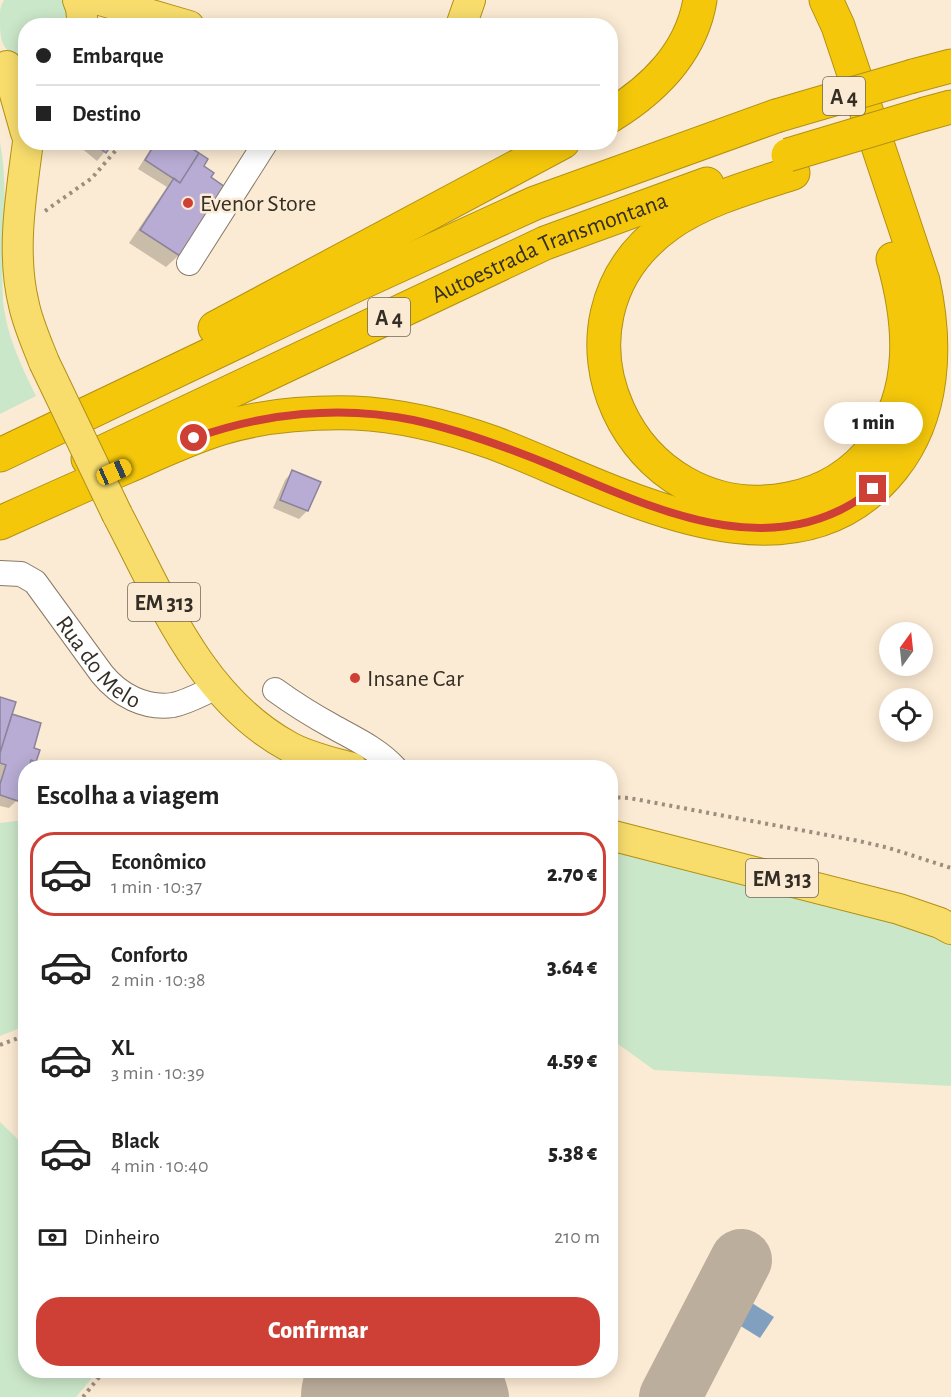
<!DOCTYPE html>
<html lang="pt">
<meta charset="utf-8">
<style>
:root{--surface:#fff;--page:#f6f6f6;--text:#222;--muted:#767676;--line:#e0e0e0;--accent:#ce4035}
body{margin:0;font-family:"Alegreya Sans",sans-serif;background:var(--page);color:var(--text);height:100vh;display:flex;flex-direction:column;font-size:22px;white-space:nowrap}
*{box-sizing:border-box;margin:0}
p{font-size:20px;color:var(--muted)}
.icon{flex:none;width:33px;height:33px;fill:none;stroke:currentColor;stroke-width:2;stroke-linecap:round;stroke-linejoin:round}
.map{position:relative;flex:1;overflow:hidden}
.side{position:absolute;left:18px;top:760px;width:600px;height:618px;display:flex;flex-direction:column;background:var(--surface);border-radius:24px;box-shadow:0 3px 15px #0003}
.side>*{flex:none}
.guide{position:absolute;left:18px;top:18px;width:600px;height:132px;border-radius:24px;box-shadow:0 3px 15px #0003;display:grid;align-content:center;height:132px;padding:0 18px;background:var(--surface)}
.needle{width:39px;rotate:15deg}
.controls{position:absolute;left:879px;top:622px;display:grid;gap:12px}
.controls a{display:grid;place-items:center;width:54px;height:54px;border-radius:50%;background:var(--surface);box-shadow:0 3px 15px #0003;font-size:30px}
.end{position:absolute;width:27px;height:27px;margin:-14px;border:8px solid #ce4035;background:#fff;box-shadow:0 0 0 3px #fff}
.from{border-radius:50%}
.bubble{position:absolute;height:42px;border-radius:21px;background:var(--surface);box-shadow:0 3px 15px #0003;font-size:20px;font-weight:800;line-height:42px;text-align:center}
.car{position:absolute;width:18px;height:36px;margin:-18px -9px;border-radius:8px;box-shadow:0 0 4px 2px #0007;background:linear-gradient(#f5c518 24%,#345 0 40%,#f5c518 0 76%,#345 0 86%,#f5c518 0)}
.guide b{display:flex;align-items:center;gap:21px;height:57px;font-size:22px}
.guide b+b{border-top:2px solid var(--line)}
.guide i{width:15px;height:15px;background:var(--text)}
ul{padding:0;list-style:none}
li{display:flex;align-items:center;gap:18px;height:84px;margin:0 12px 9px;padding:0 6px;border:3px solid transparent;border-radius:24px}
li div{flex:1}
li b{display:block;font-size:22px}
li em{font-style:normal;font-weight:800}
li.on{border-color:var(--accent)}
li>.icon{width:54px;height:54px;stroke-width:1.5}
h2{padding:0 18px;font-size:27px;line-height:72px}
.pay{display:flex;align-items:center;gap:15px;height:66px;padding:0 18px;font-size:22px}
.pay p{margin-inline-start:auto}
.action{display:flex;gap:12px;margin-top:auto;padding:12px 18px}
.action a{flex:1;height:69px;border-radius:24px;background:var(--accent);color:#fff;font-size:24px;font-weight:800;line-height:69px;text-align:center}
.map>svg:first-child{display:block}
</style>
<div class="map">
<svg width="951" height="1397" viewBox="0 0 951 1397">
<rect width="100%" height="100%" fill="#fcebd4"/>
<path fill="#cbe7c9" d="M 4,0 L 62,0 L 67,6 L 71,25 L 26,26 L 25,60 C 1,51 0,42 0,19 C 0,11 0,6 4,0 Z
M 0,142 C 10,194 0,248 3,300 C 6,334 21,365 36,396 L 0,414 Z
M 25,820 L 25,1026 L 0,1036 L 0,823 Z
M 610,846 L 854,908 L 925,932 L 951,944 L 951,1086 L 654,1070 L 611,1039 Z
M 0,1122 L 25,1146 L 26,1371 L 98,1371 L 76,1397 L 0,1397 Z"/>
<path fill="#819fbf" d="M 752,1303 L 774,1317 L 760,1338 L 739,1325 Z"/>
<path fill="#0003" d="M 74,142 L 113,142 L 97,161 Z
M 155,142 L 180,142 L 202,166 L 179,255 L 166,267 L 129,243 L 167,187 L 138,169 Z
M 293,471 L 307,511 L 299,519 L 273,508 L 285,480 Z
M 0,698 L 32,749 L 35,761 L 26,768 L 17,800 L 9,808 L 0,806 Z"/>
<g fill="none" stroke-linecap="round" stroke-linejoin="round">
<path stroke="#bcae9c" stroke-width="62" d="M 470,1371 L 478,1397
M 670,1397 L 741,1260"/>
<path stroke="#bcae9c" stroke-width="154" d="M 378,1397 L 394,1371"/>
</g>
<path fill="#b8acd4" stroke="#8a839a" stroke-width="1.5" d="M 92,142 L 114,142 L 106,153 Z
M 156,142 L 182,142 L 199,153 L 180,183 L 145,160 Z
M 199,153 L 208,159 L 204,166 L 214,173 L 211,177 L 225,187 L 180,256 L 140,230 L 174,178 L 180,183 Z
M 292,470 L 321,482 L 308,511 L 280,500 Z
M 0,697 L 16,702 L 0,753 Z
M 12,714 L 41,723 L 34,748 L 40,750 L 36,762 L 31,760 L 29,768 L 26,768 L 26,778 L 18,801 L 0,795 L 0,784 L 6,765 L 0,763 L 0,753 Z"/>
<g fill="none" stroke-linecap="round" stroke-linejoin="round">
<defs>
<g id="minor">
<path d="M 189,263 L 266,142"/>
<path id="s1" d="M 0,573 L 21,574 L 35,582 L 102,674 C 119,695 145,709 173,705 C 188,702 203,693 217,687"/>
<path d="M 275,690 C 293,703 312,715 332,726 C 353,738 378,749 395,768"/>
</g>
<path id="major" d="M 78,0 L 81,8 L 83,26
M 100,0 L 189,26
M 461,26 L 470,0
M 7,66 L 26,133
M 28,142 C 21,195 11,253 24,305 C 28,324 37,344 44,362
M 117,514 C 161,597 200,698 288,746 C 307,757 331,762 352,768
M 610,835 L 899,909 L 940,923 L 951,929"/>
<g id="highway">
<path d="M 913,76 L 951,66"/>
<path d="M 925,114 L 951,107"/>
<path d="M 610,116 C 654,89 691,53 700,0"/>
<path d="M 793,173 C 753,186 702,200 668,225 C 532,322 631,530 789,499 C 824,492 853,475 875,446 C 917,391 911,322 893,259"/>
<path d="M 215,328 L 563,142"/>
<path d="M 0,455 L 356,285 L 535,203 L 776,116"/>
<path id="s2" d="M 88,459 L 545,243 L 707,184"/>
<path d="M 0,523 C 42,504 84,485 126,467 C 158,453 189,438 222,428 C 265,415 309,412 354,413 C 401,415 449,427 494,443 C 611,487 790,596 893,468 C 935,415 937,345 923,281 L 838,26 L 826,0"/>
</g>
</defs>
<use href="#minor" stroke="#897a66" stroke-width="26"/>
<use href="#major" stroke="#b19114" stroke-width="32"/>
<use href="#highway" stroke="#b19114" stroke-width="35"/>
<path stroke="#9a8e7e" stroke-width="4" stroke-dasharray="3 4.5" stroke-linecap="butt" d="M 45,211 L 92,178 L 123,142
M 610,797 L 629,798 L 859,841 L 889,848 L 951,868
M 0,1045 L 26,1035
M 83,1397 L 104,1371"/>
<use href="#minor" stroke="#fff" stroke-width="24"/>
<use href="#major" stroke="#f8dd6d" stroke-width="30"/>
<use href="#highway" stroke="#f4c70b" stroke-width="33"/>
<defs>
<path id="major-bridge" d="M 44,362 L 117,514"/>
<path id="highway-bridge" d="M 776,116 L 913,76
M 788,155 L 925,114"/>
</defs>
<use href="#major-bridge" stroke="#b19114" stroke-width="32" stroke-linecap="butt"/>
<use href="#highway-bridge" stroke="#b19114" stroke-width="35" stroke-linecap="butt"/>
<use href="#major-bridge" stroke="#f8dd6d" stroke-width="30"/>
<use href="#highway-bridge" stroke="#f4c70b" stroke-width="33"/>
</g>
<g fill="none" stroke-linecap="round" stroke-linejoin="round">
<path stroke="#ce4035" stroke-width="8" d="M 194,438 C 264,413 340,405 413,420 C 464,431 512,449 560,469 C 659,511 776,567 873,489"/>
</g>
<g fill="#ce4035" stroke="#fcebd4" stroke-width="2">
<circle cx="188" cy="203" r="6"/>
<circle cx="355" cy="678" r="6"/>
</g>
<g text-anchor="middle" stroke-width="5" stroke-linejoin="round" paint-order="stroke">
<g fill="#fcebd4" stroke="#70675a" stroke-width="1.5">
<rect x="823" y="77" width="42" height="38" rx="4.5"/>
<rect x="368" y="298" width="42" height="38" rx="4.5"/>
<rect x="128" y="583" width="72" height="38" rx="4.5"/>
<rect x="746" y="859" width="72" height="38" rx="4.5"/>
</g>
<g font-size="22" font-weight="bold" fill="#342e25">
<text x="844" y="104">A 4</text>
<text x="389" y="325">A 4</text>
<text x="164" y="610">EM 313</text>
<text x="782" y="886">EM 313</text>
</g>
<g font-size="24" fill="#342e25" stroke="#fcebd4" text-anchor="start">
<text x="200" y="211">Evenor Store</text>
<text x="367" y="686">Insane Car</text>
</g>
<g font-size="24" fill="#342e25" stroke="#fcebd4">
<text dy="8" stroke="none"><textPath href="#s2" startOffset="508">Autoestrada Transmontana</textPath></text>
<text dy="8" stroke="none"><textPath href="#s1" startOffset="140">Rua do Melo</textPath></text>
</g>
</g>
</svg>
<div class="controls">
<a><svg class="needle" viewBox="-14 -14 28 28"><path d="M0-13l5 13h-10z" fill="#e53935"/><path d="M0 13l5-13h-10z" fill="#767676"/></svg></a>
<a><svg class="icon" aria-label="locate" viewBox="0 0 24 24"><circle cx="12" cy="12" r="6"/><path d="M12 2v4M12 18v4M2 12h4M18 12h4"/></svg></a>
</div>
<i class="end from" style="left:194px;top:438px"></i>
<i class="end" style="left:873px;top:489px"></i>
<div class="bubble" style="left:824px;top:402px;width:99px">1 min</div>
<i class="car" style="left:114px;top:472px;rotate:66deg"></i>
<div class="guide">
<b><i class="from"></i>Embarque</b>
<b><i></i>Destino</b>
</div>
<section class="side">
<h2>Escolha a viagem</h2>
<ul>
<li class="on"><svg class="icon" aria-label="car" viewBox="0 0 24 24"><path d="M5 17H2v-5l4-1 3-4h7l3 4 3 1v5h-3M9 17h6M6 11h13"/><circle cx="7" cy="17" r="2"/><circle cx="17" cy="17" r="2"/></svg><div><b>Econômico</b><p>1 min · 10:37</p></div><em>2.70 €</em></li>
<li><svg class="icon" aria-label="car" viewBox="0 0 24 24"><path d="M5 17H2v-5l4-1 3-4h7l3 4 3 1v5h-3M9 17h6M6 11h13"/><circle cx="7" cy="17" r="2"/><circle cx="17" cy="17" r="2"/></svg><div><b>Conforto</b><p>2 min · 10:38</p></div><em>3.64 €</em></li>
<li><svg class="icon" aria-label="car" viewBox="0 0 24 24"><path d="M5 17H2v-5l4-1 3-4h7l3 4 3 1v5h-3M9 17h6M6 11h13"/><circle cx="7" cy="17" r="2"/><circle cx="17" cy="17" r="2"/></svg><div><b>XL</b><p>3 min · 10:39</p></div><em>4.59 €</em></li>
<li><svg class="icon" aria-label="car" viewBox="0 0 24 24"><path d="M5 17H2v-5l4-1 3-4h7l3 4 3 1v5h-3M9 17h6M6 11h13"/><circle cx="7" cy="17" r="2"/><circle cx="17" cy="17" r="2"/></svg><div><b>Black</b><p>4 min · 10:40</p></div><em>5.38 €</em></li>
</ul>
<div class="pay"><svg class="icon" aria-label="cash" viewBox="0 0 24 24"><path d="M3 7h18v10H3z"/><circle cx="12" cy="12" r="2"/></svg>Dinheiro<p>210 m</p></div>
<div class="action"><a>Confirmar</a></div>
</section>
</div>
